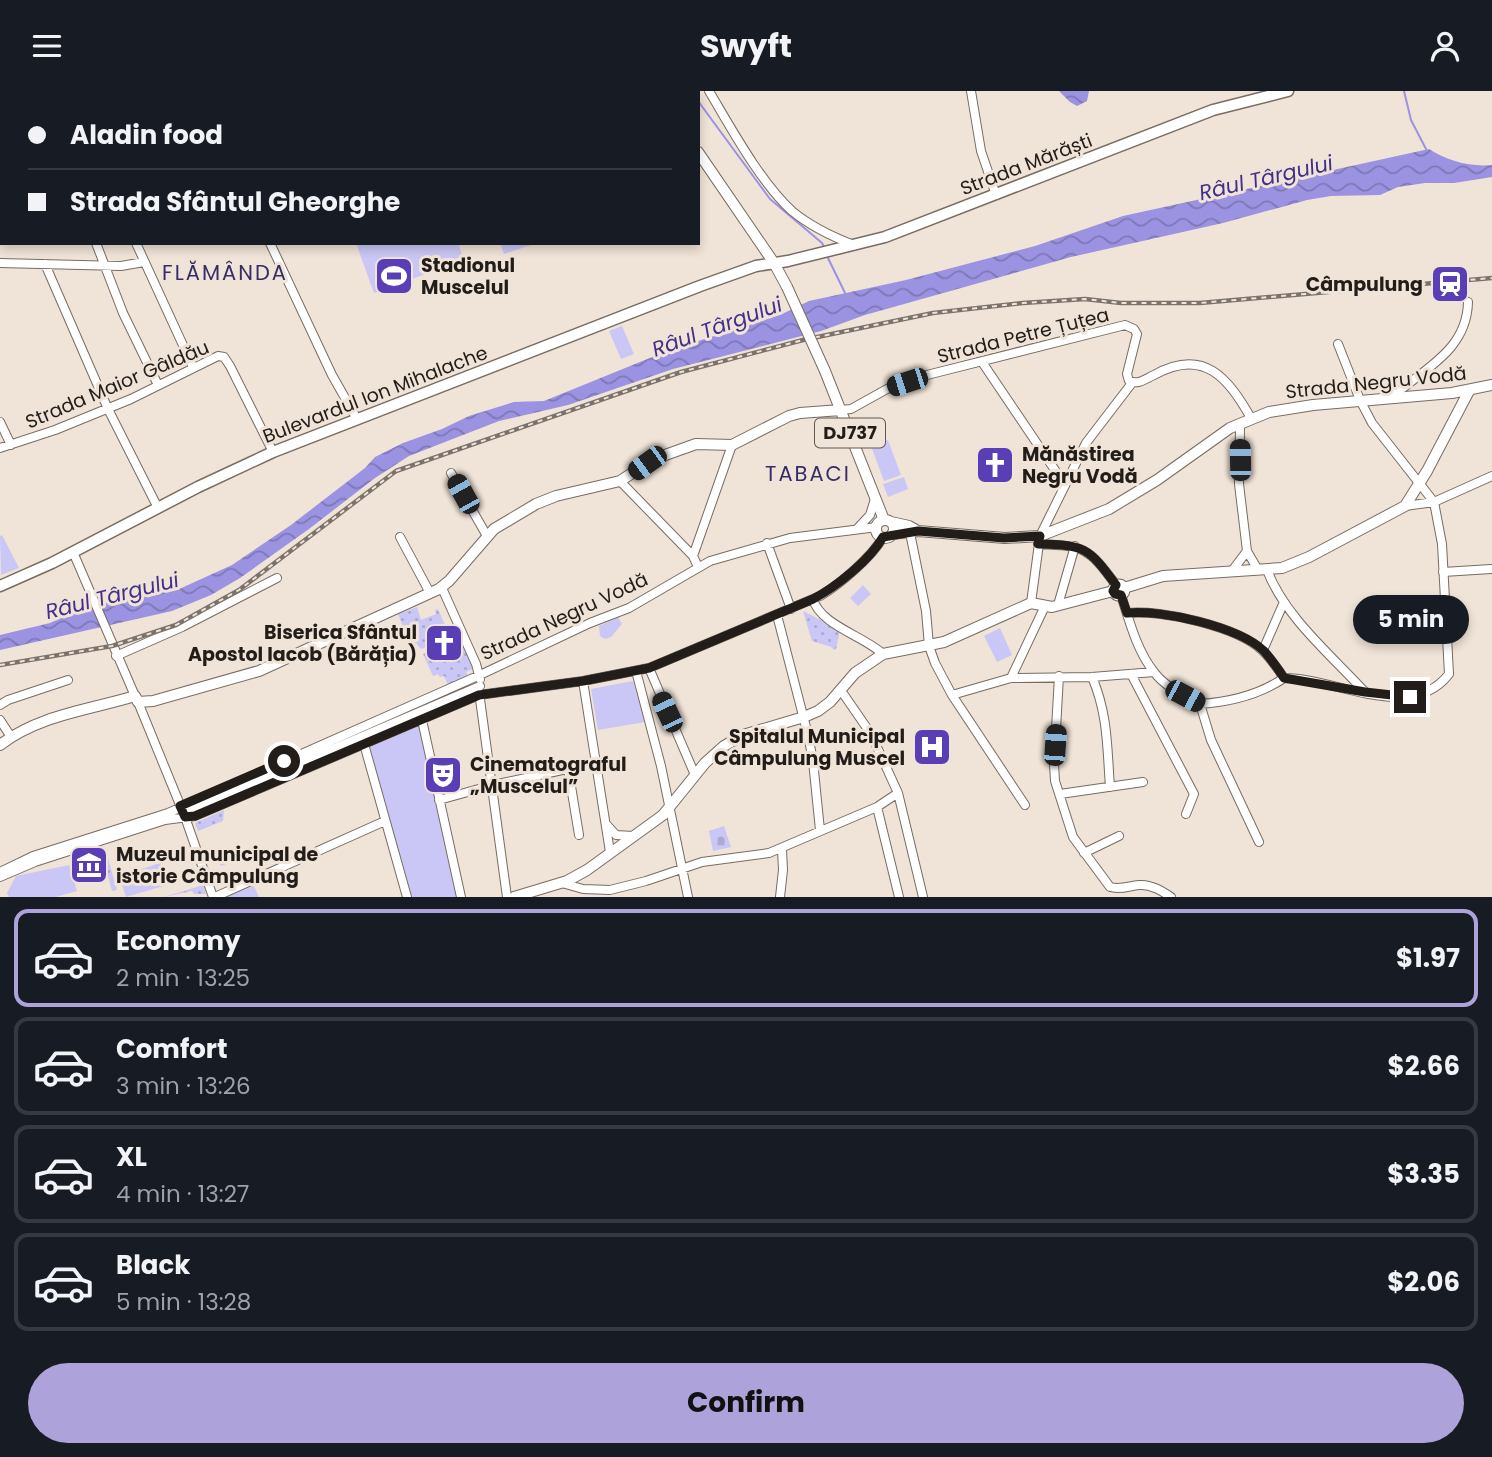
<!DOCTYPE html>
<meta charset="utf-8">
<style>
:root{--surface:#171b24;--page:#242831;--text:#f1f3f6;--muted:#9ea1a6;--line:#363941;--accent:#ada2d9}
body{margin:0;font-family:Poppins,sans-serif;background:var(--page);color:var(--text);height:100vh;display:flex;flex-direction:column;font-size:26px;white-space:nowrap}
*{box-sizing:border-box;margin:0}
p{font-size:23px;color:var(--muted)}
.icon{flex:none;width:38px;height:38px;fill:none;stroke:currentColor;stroke-width:2;stroke-linecap:round;stroke-linejoin:round}
.map{position:relative;height:806px;overflow:hidden}
.drawer{display:flex;flex-direction:column;background:var(--surface);flex:1}
.drawer>*{flex:none}
.hud{position:absolute;left:0px;top:0px;width:700px;height:154px;box-shadow:0 4px 10px #0003;display:grid;align-content:center;height:154px;padding:0 28px;background:var(--surface)}
.end{position:absolute;width:32px;height:32px;margin:-16px;border:9px solid #221d19;background:#fff;box-shadow:0 0 0 4px #fff}
.from{border-radius:50%}
.bubble{position:absolute;height:49px;border-radius:24px;background:var(--surface);box-shadow:0 4px 10px #0003;font-size:23px;font-weight:700;line-height:49px;text-align:center}
.car{position:absolute;width:21px;height:42px;margin:-21px -10px;border-radius:9px;box-shadow:0 0 5px 2px #0007;background:linear-gradient(#222 24%,#8ab4d8 0 40%,#222 0 76%,#8ab4d8 0 86%,#222 0)}
.hud b{display:flex;align-items:center;gap:24px;height:66px;font-size:26px}
.hud b+b{border-top:2px solid var(--line)}
.hud i{width:18px;height:18px;background:var(--text)}
ul{padding:12px 0 0;list-style:none}
li{display:flex;align-items:center;gap:21px;height:98px;margin:0 14px 10px;padding:0 14px;border:4px solid var(--line);border-radius:14px}
li div{flex:1}
li b{display:block;font-size:26px}
li em{font-style:normal;font-weight:700}
li.current{border-color:var(--accent)}
li>.icon{width:63px;height:63px;stroke-width:1.5}
.button{display:flex;gap:14px;margin-top:auto;padding:14px 28px}
.button a{flex:1;height:80px;border-radius:42px;background:var(--accent);color:#111;font-size:28px;font-weight:700;line-height:80px;text-align:center}
header{display:flex;justify-content:space-between;align-items:center;height:91px;padding:0 28px;background:var(--surface);font-size:32px;font-weight:700}
.map>svg:first-child{display:block}
</style>
<header><svg class="icon" aria-label="menu" viewBox="0 0 24 24"><path d="M4 6h16M4 12h16M4 18h16"/></svg>Swyft<svg class="icon" aria-label="person" viewBox="0 0 24 24"><circle cx="12" cy="8" r="4"/><path d="M4 21q1-7 8-7t8 7"/></svg></header>
<div class="map">
<svg width="1492" height="806" viewBox="0 0 1492 806">
<defs>
<pattern id="cemetery-stones" width="16" height="16" patternUnits="userSpaceOnUse" patternTransform="scale(1.75)"><rect width="16" height="16" fill="#cac7f6"/><path d="M2 7V4a2 2 0 0 1 4 0v3zM10 15v-3a2 2 0 0 1 4 0v3z" fill="#adaad2"/></pattern>
<pattern id="garden-dots" width="8" height="8" patternUnits="userSpaceOnUse" patternTransform="scale(1.75)"><rect width="8" height="8" fill="#cac7f6"/><path d="M2 2h.1M6 6h.1" fill="none" stroke="#adaad2" stroke-width="1.8" stroke-linecap="round"/></pattern>
<pattern id="water-waves" width="16" height="10" patternUnits="userSpaceOnUse" patternTransform="scale(1.75)"><rect width="16" height="10" fill="#9b93e2"/><path d="M0 5q4-4 8 0t8 0" fill="none" stroke="#7e77b6"/></pattern>
</defs>
<rect width="100%" height="100%" fill="#f0e3d7"/>
<path fill="#cac7f6" d="M 356,152 L 458,152 L 464,169 L 374,202 Z
M 500,152 L 537,152 L 504,163 Z
M 622,235 L 634,263 L 621,268 L 609,240 Z
M 888,349 L 901,384 L 884,390 L 871,355 Z
M 904,386 L 908,398 L 888,406 L 883,393 Z
M 2,444 L 19,477 L 1,484 L 0,445 Z
M 863,494 L 871,503 L 858,515 L 850,507 Z
M 618,526 L 622,533 L 611,546 L 605,548 L 600,545 L 599,535 Z
M 1000,537 L 1012,564 L 997,571 L 984,545 Z
M 633,590 L 645,631 L 598,639 L 591,598 Z
M 421,634 L 460,806 L 409,806 L 367,656 Z
M 231,757 L 236,769 L 221,775 L 217,763 Z
M 160,772 L 167,794 L 126,806 L 121,791 L 123,784 Z
M 69,774 L 77,800 L 56,806 L 9,806 L 7,802 L 16,785 Z
M 254,795 L 259,806 L 226,806 Z"/>
<path fill="url(#cemetery-stones)" d="M 724,735 L 731,756 L 713,760 L 709,740 Z"/>
<path fill="url(#garden-dots)" d="M 417,516 L 421,529 L 436,523 L 435,519 L 438,518 L 448,541 L 457,537 L 475,577 L 466,581 L 468,585 L 448,594 L 444,585 L 440,586 L 438,583 L 433,585 L 423,563 L 428,561 L 426,556 L 421,558 L 416,552 L 411,556 L 398,523 Z
M 803,520 L 840,539 L 836,558 L 834,559 L 831,556 L 812,550 Z
M 224,719 L 223,730 L 198,740 L 195,732 Z
M 105,757 L 117,799 L 112,800 L 101,759 Z
M 199,780 L 206,803 L 194,803 L 192,800 L 164,806 L 200,795 L 197,785 L 194,785 L 193,782 Z"/>
<path fill="url(#water-waves)" d="M 1059,0 L 1089,0 L 1087,10 L 1077,15 L 1070,11 Z
M 1429,58 C 1448,70 1469,76 1492,74 L 1492,86 L 1454,92 L 1425,92 L 1398,96 L 1380,104 L 1331,105 L 1307,109 L 1223,132 L 1071,166 L 865,224 L 821,240 L 673,278 L 568,314 L 499,330 L 409,365 L 375,387 L 309,438 L 240,487 L 211,504 L 172,520 L 0,559 L 0,544 L 50,532 L 87,515 L 177,499 L 232,474 L 291,434 L 365,377 L 375,366 L 403,352 L 442,338 L 469,325 L 514,311 L 544,310 L 667,260 L 780,224 L 809,210 L 906,189 L 1035,155 L 1123,125 Z"/>
<g fill="none" stroke-linecap="round" stroke-linejoin="round">
<path stroke="#9b93e2" stroke-width="2" d="M 692,0 L 693,2
M 1404,0 L 1411,29 L 1426,58
M 698,10 L 770,108 L 822,152 L 824,156
M 827,165 L 846,204"/>
<defs>
<path id="minor" d="M 709,0 C 731,37 761,92 792,120 C 810,135 833,146 854,154
M 971,0 L 981,60 L 996,104
M 96,152 L 123,222 L 158,294
M 136,152 L 193,276
M 270,152 L 332,284 L 357,328
M 0,172 L 121,175 L 144,171
M 45,173 L 108,318 L 158,417
M 982,271 L 1065,394
M 1391,307 C 1423,278 1467,260 1468,211
M 841,319 L 851,318 L 887,298 L 927,284 L 1125,234 L 1134,238 L 1137,243 L 1127,283 L 1129,290 C 1139,294 1145,288 1154,284 C 1204,256 1228,287 1251,327
M 0,331 L 11,354
M 0,357 L 55,339 L 131,308 L 218,265 L 224,266 L 230,275 L 273,361
M 451,382 L 487,445
M 620,390 L 693,465
M 1405,415 L 1434,411 L 1492,385
M 857,438 L 870,424 L 875,408
M 910,442 L 926,520 L 929,555 L 935,572 L 952,604 L 1025,714
M 400,446 L 430,502
M 767,452 L 791,518
M 1038,453 C 1085,455 1088,456 1116,494
M 1247,460 L 1258,479
M 73,461 L 135,605
M 698,476 L 693,465 L 732,354
M 1267,479 C 1285,526 1331,564 1365,601
M 1232,480 L 1247,460 L 1239,393 L 1240,337 L 1238,333
M 1443,481 L 1491,478
M 442,497 L 476,573 L 480,588
M 1121,504 C 1129,529 1137,560 1154,581 C 1165,596 1184,604 1200,613 L 1211,649 L 1259,751
M 813,508 C 820,534 864,545 883,563
M 1031,512 L 1040,445 L 1086,352 L 1132,292
M 1058,514 L 1075,455
M 1127,522 C 1161,518 1239,536 1263,560 C 1271,568 1278,578 1284,587
M 777,524 L 808,644 L 813,670 L 820,739
M 1263,559 L 1284,511
M 116,565 L 182,536 L 277,487
M 649,577 L 695,684
M 636,580 L 661,675 L 688,806
M 1131,583 L 1194,703 L 1186,723
M 1059,585 L 1054,673 L 1055,690 L 1073,746 L 1110,796 C 1120,799 1129,795 1139,794 C 1151,793 1162,800 1171,806
M 1092,586 C 1108,623 1107,656 1110,696
M 1011,587 L 1045,515
M 583,590 L 610,761
M 840,598 L 871,643 L 898,702 L 923,806
M 479,601 L 507,806
M 952,604 L 1011,587 L 1092,586 L 1154,581
M 138,611 L 185,726 L 213,806
M 1200,613 C 1230,611 1259,604 1284,587 C 1333,586 1411,633 1449,583 L 1442,453 L 1434,411 L 1372,332 L 1360,309 L 1338,253
M 0,614 L 8,609 L 68,589
M 0,629 L 11,646
M 422,629 L 461,806
M 364,653 L 407,806
M 568,677 L 579,744
M 1060,703 L 1143,691
M 439,709 L 493,694 L 595,672
M 877,716 L 899,806
M 183,722 L 480,595
M 606,733 L 616,744 L 633,745
M 1084,762 L 1119,745
M 0,781 L 33,765 L 168,722 L 480,584 L 590,532 L 629,517 L 710,470 L 790,447 L 877,436
M 0,786 L 35,771 L 165,729 L 195,725 L 479,604 L 583,590 L 649,577 L 820,505 C 840,493 872,466 883,446
M 562,792 L 583,798 L 610,799 L 646,790 L 702,771 L 769,762 L 877,716 L 898,702
M 215,806 L 385,730
M 780,806 L 783,779 L 782,759"/>
<path id="major" d="M 663,0 L 664,2
M 698,61 L 774,172 L 787,196
M 825,280 L 884,429
M876 438a9 9 0 1 1 18 0a9 9 0 1 1-18 0Z
M 891,431 L 909,435 L 918,440
M 892,443 L 918,440 L 1005,447 L 1040,445 L 1109,418 L 1157,389 L 1230,337 L 1269,321 L 1313,314 L 1452,302 L 1492,294
M1113.5 499a5.5 5.5 0 1 1 11 0a5.5 5.5 0 1 1-11 0Z
M 1124,497 L 1163,485 L 1282,477 L 1309,466 L 1405,415 L 1427,380 L 1469,300
M 0,654 C 39,624 89,619 135,605 L 138,611 L 153,610 L 259,580 L 439,498 L 449,490 L 494,438 L 536,413 L 556,405 L 620,390 L 654,368 L 696,353 L 732,354 L 789,325 L 800,322 L 841,319
M 514,806 L 567,790 L 587,779 L 663,724 L 705,672 L 724,655 L 743,644 L 804,626 L 818,620 L 830,611 L 855,582 L 883,563 L 944,551 L 1031,512 L 1052,516 L 1113,500"/>
<path id="highway" d="M 0,495 L 52,472 L 198,396 L 273,361 L 700,195 L 756,175 L 788,170 L 885,146 L 1213,19 L 1288,0"/>
</defs>
<use href="#minor" stroke="#786c62" stroke-width="10"/>
<use href="#major" stroke="#786c62" stroke-width="12"/>
<use href="#highway" stroke="#786c62" stroke-width="13"/>
<use href="#minor" stroke="#fff" stroke-width="8"/>
<use href="#major" stroke="#fff" stroke-width="10"/>
<use href="#highway" stroke="#fff" stroke-width="10"/>
<defs>
<path id="rail" d="M 0,574 L 112,555 L 176,534 L 239,499 L 396,380 L 681,281 L 803,249 L 933,222 L 1023,212 L 1085,208 L 1121,212 L 1200,212 L 1492,187"/>
</defs>
<use href="#rail" stroke="#7b736b" stroke-width="4.5"/>
<use href="#rail" stroke="#f0e3d7" stroke-width="2" stroke-dasharray="5" stroke-linecap="butt"/>
<defs>
<path id="major-bridge" d="M 787,196 L 825,280"/>
</defs>
<use href="#major-bridge" stroke="#786c62" stroke-width="12" stroke-linecap="butt"/>
<use href="#major-bridge" stroke="#fff" stroke-width="10"/>
</g>
<g fill="none" stroke-linecap="round" stroke-linejoin="round">
<path stroke="#221d19" stroke-width="9" d="M 284,670 L 180,715 L 185,726 L 195,725 L 479,604 L 583,590 L 649,577 L 813,508 C 836,496 870,469 883,446 L 918,440 L 1004,447 L 1040,445 L 1038,453 C 1085,454 1088,456 1116,494 L 1113,500 L 1115,503 L 1121,504 L 1127,522 C 1161,518 1239,536 1264,560 C 1271,568 1278,578 1284,587 L 1365,601 L 1410,606"/>
</g>
<defs>
<symbol id="stadium-square" viewBox="-11 -11 22 22"><rect x="-9" y="-9" width="18" height="18" rx="4" fill="#593eb6" stroke="#f0e3d7"/><path d="M0-5a6.5 5 0 1 0 0 10a6.5 5 0 1 0 0-10ZM-3.5-1.8h7v3.6h-7Z" fill="#fff"/></symbol>
<symbol id="station-square" viewBox="-11 -11 22 22"><rect x="-9" y="-9" width="18" height="18" rx="4" fill="#593eb6" stroke="#f0e3d7"/><path d="M-3-6H3Q5-6 5-4V2Q5 4 3 4L4.5 6H3L1.5 4h-3L-3 6H-4.5L-3 4Q-5 4-5 2V-4Q-5-6-3-6ZM-3.5-4v3h7v-3ZM-3.5 1v1.5H-2V1ZM2 1v1.5H3.5V1Z" fill="#fff"/></symbol>
<symbol id="church-square" viewBox="-11 -11 22 22"><rect x="-9" y="-9" width="18" height="18" rx="4" fill="#593eb6" stroke="#f0e3d7"/><path d="M-1.2-6h2.4v3.5h3.3v2.4h-3.3V6h-2.4V-.1h-3.3v-2.4h3.3Z" fill="#fff"/></symbol>
<symbol id="hospital-square" viewBox="-11 -11 22 22"><rect x="-9" y="-9" width="18" height="18" rx="4" fill="#593eb6" stroke="#f0e3d7"/><path d="M-5-5h3v3.5h4V-5h3V5h-3V1.5h-4V5h-3Z" fill="#fff"/></symbol>
<symbol id="theatre-square" viewBox="-11 -11 22 22"><rect x="-9" y="-9" width="18" height="18" rx="4" fill="#593eb6" stroke="#f0e3d7"/><path d="M-5-5.5Q0-4 5-5.5V0Q5 5 0 6Q-5 5-5 0ZM-3.3-2.5H-1v1.5H-3.3ZM1-2.5H3.3v1.5H1ZM-2.8 1Q0 5.5 2.8 1Z" fill="#fff"/></symbol>
<symbol id="museum-square" viewBox="-11 -11 22 22"><rect x="-9" y="-9" width="18" height="18" rx="4" fill="#593eb6" stroke="#f0e3d7"/><path d="M0-6L6-3V-2H-6V-3ZM-5-1h2V3h-2ZM-1-1h2V3h-2ZM3-1h2V3H3ZM-6 4H6V6H-6Z" fill="#fff"/></symbol>
</defs>
<g fill-rule="evenodd">
<use href="#stadium-square" x="372" y="163" width="44" height="44"/>
<use href="#station-square" x="1428" y="171" width="44" height="44"/>
<use href="#church-square" x="973" y="352" width="44" height="44"/>
<use href="#church-square" x="422" y="530" width="44" height="44"/>
<use href="#hospital-square" x="910" y="634" width="44" height="44"/>
<use href="#theatre-square" x="421" y="662" width="44" height="44"/>
<use href="#museum-square" x="67" y="752" width="44" height="44"/>
</g>
<g text-anchor="middle" stroke-width="6" stroke-linejoin="round" paint-order="stroke">
<rect fill="#f0e3d7" stroke="#605852" stroke-width="2" x="815" y="327.5" width="70" height="29" rx="5"/>
<g font-size="18" font-weight="bold" fill="#221d19">
<text x="850" y="348">DJ737</text>
</g>
<g font-size="19" fill="#221d19" stroke="#f0e3d7">
<text transform="translate(1026 73) rotate(-21)" y="7">Strada Mărăști</text>
<text transform="translate(1023 244) rotate(-14)" y="7">Strada Petre Țuțea</text>
<text transform="translate(1376 291) rotate(-6)" y="7">Strada Negru Vodă</text>
<text transform="translate(117 293) rotate(-23)" y="7">Strada Maior Gâldău</text>
<text transform="translate(375 303) rotate(-21)" y="7">Bulevardul Ion Mihalache</text>
<text transform="translate(564 525) rotate(-25)" y="7">Strada Negru Vodă</text>
</g>
<g font-size="19" font-weight="bold" fill="#221d19" stroke="#f0e3d7" text-anchor="start">
<text x="421" y="181">Stadionul<tspan x="421" dy="22">Muscelul</tspan></text>
<text x="1423" y="200" text-anchor="end">Câmpulung</text>
<text x="1022" y="370">Mănăstirea<tspan x="1022" dy="22">Negru Vodă</tspan></text>
<text x="417" y="548" text-anchor="end">Biserica Sfântul<tspan x="417" dy="22">Apostol Iacob (Bărăția)</tspan></text>
<text x="905" y="652" text-anchor="end">Spitalul Municipal<tspan x="905" dy="22">Câmpulung Muscel</tspan></text>
<text x="470" y="680">Cinematograful<tspan x="470" dy="22">„Muscelul”</tspan></text>
<text x="116" y="770">Muzeul municipal de<tspan x="116" dy="22">istorie Câmpulung</tspan></text>
</g>
<g font-size="21" font-style="italic" fill="#422f8a" stroke="#f0e3d7">
<text transform="translate(1266 87) rotate(-13)" y="7">Râul Târgului</text>
<text transform="translate(717 236) rotate(-20)" y="7">Râul Târgului</text>
<text transform="translate(112 505) rotate(-14)" y="7">Râul Târgului</text>
</g>
<g font-size="21" letter-spacing="2" fill="#362c67" stroke="#f0e3d7">
<text x="225" y="189">FLĂMÂNDA</text>
<text x="808" y="390">TABACI</text>
</g>
</g>
</svg>
<i class="end from" style="left:284px;top:670px"></i>
<i class="end" style="left:1410px;top:606px"></i>
<div class="bubble" style="left:1353px;top:504px;width:116px">5 min</div>
<i class="car" style="left:907px;top:291px;rotate:252deg"></i>
<i class="car" style="left:1240px;top:369px;rotate:359deg"></i>
<i class="car" style="left:647px;top:372px;rotate:234deg"></i>
<i class="car" style="left:463px;top:403px;rotate:331deg"></i>
<i class="car" style="left:1185px;top:605px;rotate:118deg"></i>
<i class="car" style="left:667px;top:621px;rotate:335deg"></i>
<i class="car" style="left:1055px;top:654px;rotate:4deg"></i>
<div class="hud">
<b><i class="from"></i>Aladin food</b>
<b><i></i>Strada Sfântul Gheorghe</b>
</div>
</div>
<section class="drawer">
<ul>
<li class="current"><svg class="icon" aria-label="car" viewBox="0 0 24 24"><path d="M5 17H2v-5l4-1 3-4h7l3 4 3 1v5h-3M9 17h6M6 11h13"/><circle cx="7" cy="17" r="2"/><circle cx="17" cy="17" r="2"/></svg><div><b>Economy</b><p>2 min · 13:25</p></div><em>$1.97</em></li>
<li><svg class="icon" aria-label="car" viewBox="0 0 24 24"><path d="M5 17H2v-5l4-1 3-4h7l3 4 3 1v5h-3M9 17h6M6 11h13"/><circle cx="7" cy="17" r="2"/><circle cx="17" cy="17" r="2"/></svg><div><b>Comfort</b><p>3 min · 13:26</p></div><em>$2.66</em></li>
<li><svg class="icon" aria-label="car" viewBox="0 0 24 24"><path d="M5 17H2v-5l4-1 3-4h7l3 4 3 1v5h-3M9 17h6M6 11h13"/><circle cx="7" cy="17" r="2"/><circle cx="17" cy="17" r="2"/></svg><div><b>XL</b><p>4 min · 13:27</p></div><em>$3.35</em></li>
<li><svg class="icon" aria-label="car" viewBox="0 0 24 24"><path d="M5 17H2v-5l4-1 3-4h7l3 4 3 1v5h-3M9 17h6M6 11h13"/><circle cx="7" cy="17" r="2"/><circle cx="17" cy="17" r="2"/></svg><div><b>Black</b><p>5 min · 13:28</p></div><em>$2.06</em></li>
</ul>
<div class="button"><a>Confirm</a></div>
</section>
